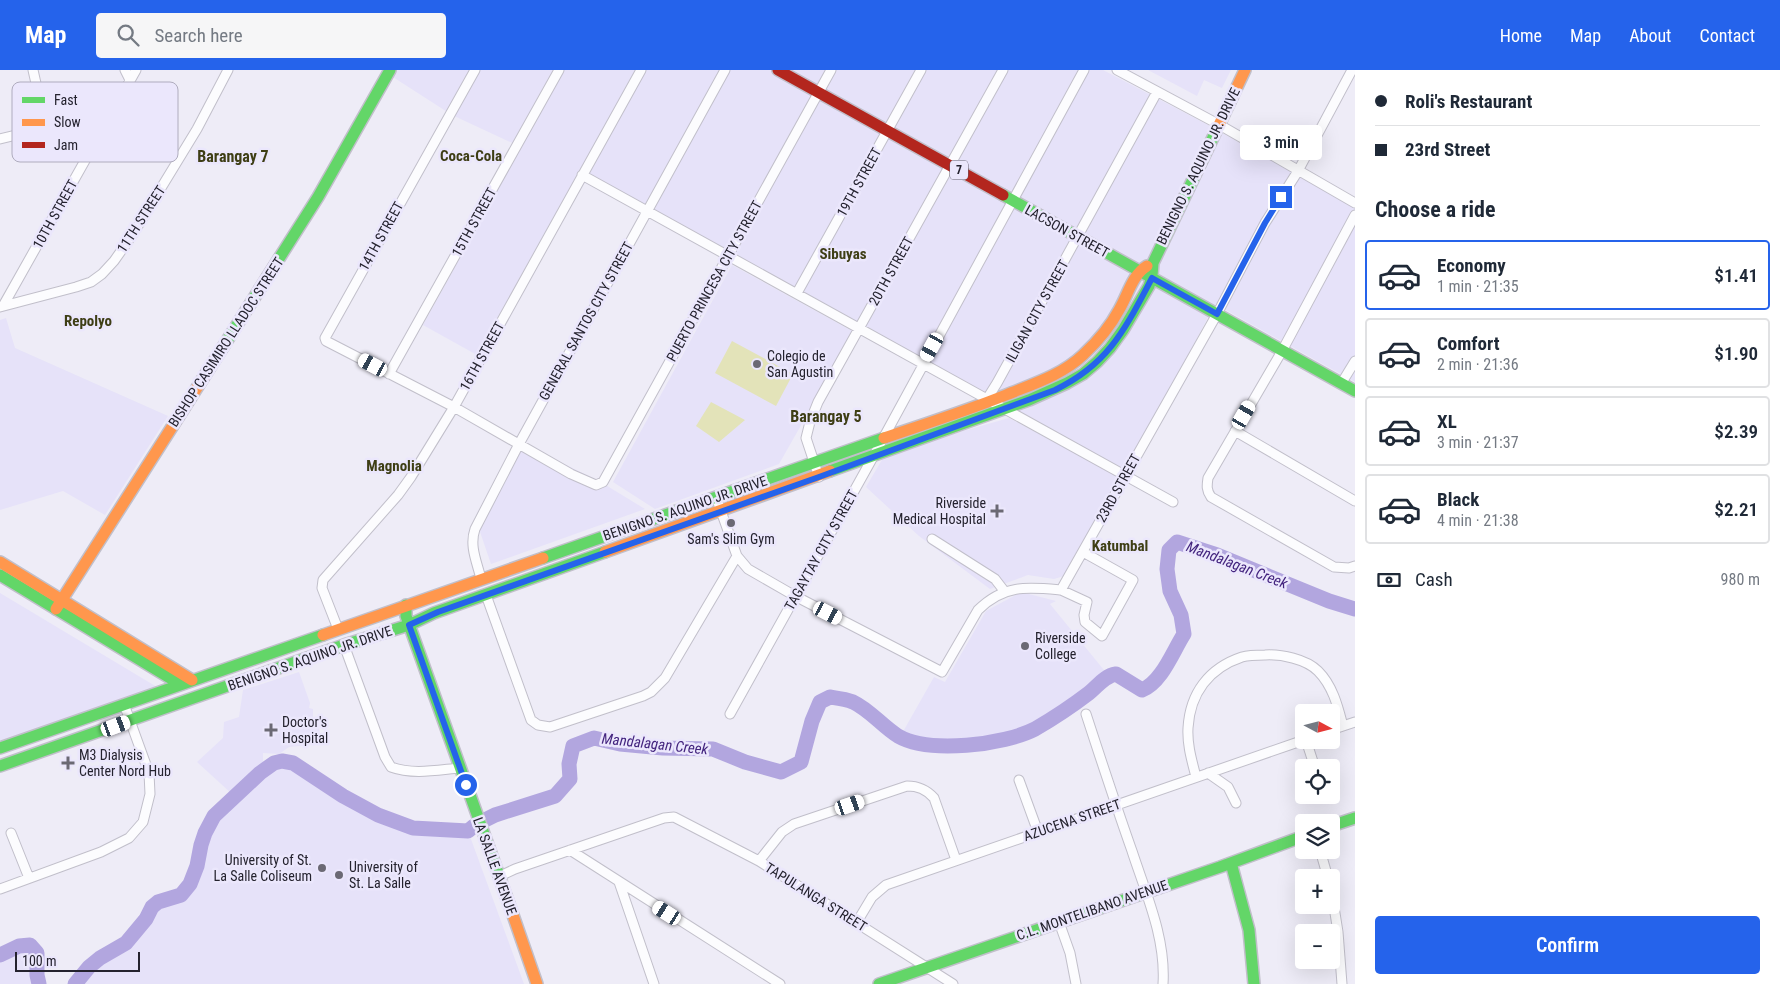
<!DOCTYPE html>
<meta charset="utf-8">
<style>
:root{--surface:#fff;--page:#f6f6f7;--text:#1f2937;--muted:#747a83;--line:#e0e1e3;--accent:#2563eb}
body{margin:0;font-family:"Roboto Condensed",sans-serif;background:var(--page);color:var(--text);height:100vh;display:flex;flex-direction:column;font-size:19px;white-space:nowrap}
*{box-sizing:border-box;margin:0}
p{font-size:16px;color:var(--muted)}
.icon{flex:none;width:28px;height:28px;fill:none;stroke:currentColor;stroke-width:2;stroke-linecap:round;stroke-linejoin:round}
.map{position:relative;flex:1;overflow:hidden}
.sheet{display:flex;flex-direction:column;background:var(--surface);width:425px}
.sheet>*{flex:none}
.hud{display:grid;align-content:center;height:110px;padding:0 20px;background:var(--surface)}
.needle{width:32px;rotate:97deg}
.controls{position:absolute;left:1295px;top:634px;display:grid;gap:10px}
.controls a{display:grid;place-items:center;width:45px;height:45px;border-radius:5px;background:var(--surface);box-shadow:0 5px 20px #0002;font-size:25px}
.scale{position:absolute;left:15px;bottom:12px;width:125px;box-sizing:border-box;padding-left:5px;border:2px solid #24222e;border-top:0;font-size:14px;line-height:18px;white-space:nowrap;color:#24222e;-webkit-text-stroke:4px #ebe7fc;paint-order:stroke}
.end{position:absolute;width:22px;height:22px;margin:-11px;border:6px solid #2563eb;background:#fff;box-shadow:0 0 0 2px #fff}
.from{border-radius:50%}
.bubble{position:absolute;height:35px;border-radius:5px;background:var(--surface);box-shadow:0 5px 20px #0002;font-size:16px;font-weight:600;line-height:35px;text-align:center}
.car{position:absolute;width:15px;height:30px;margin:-15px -8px;border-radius:6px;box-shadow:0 0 4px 1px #0007;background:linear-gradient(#fff 24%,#345 0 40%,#fff 0 76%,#345 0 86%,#fff 0)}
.hud b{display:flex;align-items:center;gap:18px;height:48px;font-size:19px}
.hud b+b{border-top:1px solid var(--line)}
.hud i{width:12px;height:12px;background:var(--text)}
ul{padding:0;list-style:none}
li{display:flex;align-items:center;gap:15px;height:70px;margin:0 10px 8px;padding:0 10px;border:2px solid var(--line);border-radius:5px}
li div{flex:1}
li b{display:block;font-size:19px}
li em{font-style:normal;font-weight:600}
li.active{border-color:var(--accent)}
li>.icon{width:45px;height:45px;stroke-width:1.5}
h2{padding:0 20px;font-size:22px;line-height:60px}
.pay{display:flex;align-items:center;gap:12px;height:55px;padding:0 20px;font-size:19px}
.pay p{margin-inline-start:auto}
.button{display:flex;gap:10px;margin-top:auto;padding:10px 20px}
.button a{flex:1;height:58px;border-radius:5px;background:var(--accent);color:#fff;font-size:20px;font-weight:600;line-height:58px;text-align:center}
header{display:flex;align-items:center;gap:30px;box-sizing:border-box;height:70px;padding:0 25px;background:var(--accent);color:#fff}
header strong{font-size:24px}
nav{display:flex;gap:28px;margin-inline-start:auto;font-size:18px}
.search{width:350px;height:45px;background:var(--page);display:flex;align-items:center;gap:12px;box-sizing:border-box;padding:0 18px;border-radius:5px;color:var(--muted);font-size:19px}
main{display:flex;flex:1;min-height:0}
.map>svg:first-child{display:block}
</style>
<header>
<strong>Map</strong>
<div class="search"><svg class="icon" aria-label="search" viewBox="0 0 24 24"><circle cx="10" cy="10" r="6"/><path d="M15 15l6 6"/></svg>Search here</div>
<nav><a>Home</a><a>Map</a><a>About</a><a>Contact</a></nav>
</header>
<main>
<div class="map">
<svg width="1355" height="914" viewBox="0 0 1355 914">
<rect width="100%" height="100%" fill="#eeecf7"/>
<path fill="#e6e2f9" d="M 382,0 L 1103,0 L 1208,55 L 1355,138 L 1355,312 L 1215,234 L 1125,405 L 578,103 L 477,285 L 423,255 L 521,77 L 452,45 Z
M 1148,0 L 1231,0 L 1222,18 L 1204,10 L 1197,26 Z
M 732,195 L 854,262 L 779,394 L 655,439 L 613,412 Z
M 6,248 L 15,278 L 168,346 L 105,445 L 63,421 L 0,440 L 0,250 Z
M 1009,348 L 1120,407 L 1064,506 L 1054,509 L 1028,505 L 990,519 L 919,466 L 866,417 L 883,388 L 931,370 Z
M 523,374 L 599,411 L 645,439 L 491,494 L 477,453 Z
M 1021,522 L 1056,531 L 1050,534 L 1108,605 L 1091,621 L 1067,639 L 1034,659 L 1011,669 L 983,675 L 951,676 L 920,674 L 900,667 L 934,607 L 945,612 L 986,541 Z
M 0,523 L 157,617 L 0,676 Z
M 299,602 L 310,633 L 309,638 L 313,639 L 313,648 L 317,648 L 319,652 L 320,674 L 289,677 L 279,684 L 263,683 L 263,698 L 232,724 L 197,692 L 223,668 L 224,652 L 239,647 L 243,620 Z
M 282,691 L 293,693 L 343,726 L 378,745 L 413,758 L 468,761 L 524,914 L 75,914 L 89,897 L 100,888 L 126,873 L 146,849 L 152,837 L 158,832 L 181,825 L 190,814 L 197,796 L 201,775 L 205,763 L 214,746 L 260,703 L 274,693 Z
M 30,875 L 37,883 L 37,905 L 39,914 L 0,914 L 0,885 L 19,876 Z"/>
<path fill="#e3e3b9" d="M 732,271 L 793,304 L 776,336 L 715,303 Z
M 711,332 L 745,350 L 719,372 L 696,356 Z"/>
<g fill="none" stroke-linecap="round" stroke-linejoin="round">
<path stroke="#b2a6df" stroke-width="15" d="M 483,751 L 495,745 L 555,726 L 570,709 L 569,694 L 573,676 L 594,668 L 620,674 L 663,678 L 713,679 L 745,692 L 781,702 L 801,692 L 812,651 L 820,632 L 830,627 C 837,628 846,629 853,632 C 870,640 882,656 898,666 C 929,684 1004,675 1035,659 C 1054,648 1072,636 1089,623 C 1098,616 1104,606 1116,604 L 1142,620 C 1162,612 1173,581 1184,564 L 1181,545 L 1170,521 L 1167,499 L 1169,480 L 1177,472 L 1217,485 L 1329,531 L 1355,539
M 0,885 L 19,876 L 30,875 L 37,883 L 37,905 L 39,914
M 75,914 L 89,897 L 100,888 L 126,873 L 146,849 L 152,837 L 158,832 L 181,825 L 190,814 L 197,796 L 201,775 L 205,763 L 214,746 L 260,703 L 274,693 L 282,691 L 293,693 L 343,726 L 378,745 L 413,758 L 468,761 L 474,756"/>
<defs>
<path id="street" d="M 33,0 L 46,58
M 125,0 L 130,10
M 475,0 L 325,268 L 326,271 L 454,337 L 571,404 L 596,415 L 603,412 L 831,0
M 1117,0 L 1218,54 L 1355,133
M 0,69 L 112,42
M 582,105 L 1173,432
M 1355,145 L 1282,281 L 1208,408 C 1207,415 1206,420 1211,427 L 1334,497 L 1349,498 L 1355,496
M 797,223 L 921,0
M 3,236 L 136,0
M 0,237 L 76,217 L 91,212 L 102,204 L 114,191 L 133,164 L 197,59 L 228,0
M 389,304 L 559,0
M 1341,314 L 1355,291
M 987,329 L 997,313 L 1157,22
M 1235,361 L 1355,431
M 819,407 L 806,368 L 810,352 L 818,332 L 1003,0
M 716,427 L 737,486 L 748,499 L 795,526 L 942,602 L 978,540 C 1004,514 1028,517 1061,520 L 1217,244 L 1265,153 L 1298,101 L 1352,0
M 932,469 L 995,509 L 1005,522
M 481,509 C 477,492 469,476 475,459 L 519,374 L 725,0
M 1061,520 L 1087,532 L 1084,545 L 1085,552 L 1102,566 L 1133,510 L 1083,482
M 486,525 L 531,650 L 538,655 L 550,657 L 643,626 L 651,622 L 665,608 L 737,486
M 338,559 L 322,518 L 323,510 L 398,425 L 411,407 L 454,337 L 641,0
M 344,575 L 385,687 L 391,697 C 413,705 437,700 460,698
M 730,644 L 873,387 L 1084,0
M 1086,644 C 1101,690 1116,736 1132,781 C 1146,824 1166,868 1163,914
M 1331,660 L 1355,652
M 1306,670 L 1315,698
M 1208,703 L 1228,717 L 1236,733
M 1196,707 C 1192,691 1187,675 1188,658 C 1190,623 1209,598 1242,587 C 1249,585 1258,585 1265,585 C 1281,584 1306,589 1318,601 C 1333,616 1338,637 1343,656
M 1019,710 L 1038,762
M 11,763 L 29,808
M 570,780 L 780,914
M 1320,780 L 1328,808
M 759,791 L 782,762 L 794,754 L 907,716 C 918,716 926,719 934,728 L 956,790
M 498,807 L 515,799 L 664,748 L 674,747 L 759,791 L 953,914
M 619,812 L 654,914
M 1331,818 L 1338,862 L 1342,914
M 0,819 L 101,782 L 129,768 L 143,752 L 150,724 L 149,703 L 124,634
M 857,852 L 872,827 L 886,815 L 1304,670
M 1059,852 L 1070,883 L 1076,914"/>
<path id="fast" d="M 1003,125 L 1355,321
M 223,277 L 318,127 L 390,0
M 830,401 L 1029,330 L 1067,313 L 1083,304 L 1097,292 L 1110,278 L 1123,260 L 1149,216 L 1152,206 L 1153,193 L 1218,57
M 543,488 L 884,368
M 0,505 L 180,614
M 406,535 L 406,546 L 513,845
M 0,678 L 323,565
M 0,696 L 344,575 L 409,555 L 434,543 L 605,482
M 1331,756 L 1355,748
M 1231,793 L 1249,860 L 1254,914
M 879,914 L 1220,797 L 1304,766"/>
<path id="slow" d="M 1218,57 L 1245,0
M 884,368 C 925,354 966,341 1006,325 C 1033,314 1062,305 1083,285 C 1097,272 1110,257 1119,240 C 1128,225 1132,205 1147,196
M 605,482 L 830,401
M 0,492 L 192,610
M 56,539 L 223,277
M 323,565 L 543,488
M 513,845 L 537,914"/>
<path id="jam" d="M 778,0 L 1003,125"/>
</defs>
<use href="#street" stroke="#c1bfca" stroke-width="11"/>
<use href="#fast" stroke="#c1bfca" stroke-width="14"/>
<use href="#slow" stroke="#c1bfca" stroke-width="14"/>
<use href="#jam" stroke="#c1bfca" stroke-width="14"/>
<use href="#street" stroke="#fcfcfe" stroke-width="9"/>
<use href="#fast" stroke="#63d668" stroke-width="11"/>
<use href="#slow" stroke="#ff974d" stroke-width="11"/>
<use href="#jam" stroke="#b3261e" stroke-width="11"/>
</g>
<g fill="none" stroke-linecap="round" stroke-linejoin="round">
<path stroke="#2563eb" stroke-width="6" d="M 466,715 L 409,555 L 438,542 L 819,407 L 1055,320 C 1109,294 1125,259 1152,208 L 1217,244 L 1265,153 L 1281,127"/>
</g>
<g fill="#6b6974" stroke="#ebe7fc" stroke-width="2">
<circle cx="757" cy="294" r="5"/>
<path d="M994.5 433.5h5v5h5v5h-5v5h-5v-5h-5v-5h5z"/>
<circle cx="731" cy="453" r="5"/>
<circle cx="1025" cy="576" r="5"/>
<path d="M268.5 652.5h5v5h5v5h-5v5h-5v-5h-5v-5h5z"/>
<path d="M65.5 685.5h5v5h5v5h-5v5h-5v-5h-5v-5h5z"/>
<circle cx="322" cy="798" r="5"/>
<circle cx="339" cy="805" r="5"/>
</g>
<g text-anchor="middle" stroke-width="5" stroke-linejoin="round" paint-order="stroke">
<rect fill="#ebe7fc" stroke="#605d6c" stroke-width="1" x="950" y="90.5" width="18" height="19" rx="4"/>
<g font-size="12" font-weight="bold" fill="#24222e">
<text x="959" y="104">7</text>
</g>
<g font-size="14" fill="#24222e" stroke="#ebe7fc">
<text transform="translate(1198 96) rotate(-64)" y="5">BENIGNO S. AQUINO JR. DRIVE</text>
<text transform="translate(859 112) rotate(-61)" y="5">19TH STREET</text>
<text transform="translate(55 144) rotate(-61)" y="5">10TH STREET</text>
<text transform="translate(141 149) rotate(-57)" y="5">11TH STREET</text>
<text transform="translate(474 152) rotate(-61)" y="5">15TH STREET</text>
<text transform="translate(1067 161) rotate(29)" y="5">LACSON STREET</text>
<text transform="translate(381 166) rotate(-61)" y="5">14TH STREET</text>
<text transform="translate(891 201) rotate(-61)" y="5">20TH STREET</text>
<text transform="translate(714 211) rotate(-61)" y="5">PUERTO PRINCESA CITY STREET</text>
<text transform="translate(1037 241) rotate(-61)" y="5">ILIGAN CITY STREET</text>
<text transform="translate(586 251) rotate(-61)" y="5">GENERAL SANTOS CITY STREET</text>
<text transform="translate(226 272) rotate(-57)" y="5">BISHOP CASIMIRO LLADOC STREET</text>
<text transform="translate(482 286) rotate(-61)" y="5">16TH STREET</text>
<text transform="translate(1118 418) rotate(-61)" y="5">23RD STREET</text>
<text transform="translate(685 438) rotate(-19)" y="5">BENIGNO S. AQUINO JR. DRIVE</text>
<text transform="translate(821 480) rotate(-61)" y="5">TAGAYTAY CITY STREET</text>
<text transform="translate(310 588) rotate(-19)" y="5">BENIGNO S. AQUINO JR. DRIVE</text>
<text transform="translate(1072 750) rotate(-19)" y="5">AZUCENA STREET</text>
<text transform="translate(495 796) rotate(70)" y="5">LA SALLE AVENUE</text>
<text transform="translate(816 827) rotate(32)" y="5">TAPULANGA STREET</text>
<text transform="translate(1092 840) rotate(-19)" y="5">C.L. MONTELIBANO AVENUE</text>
</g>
<g font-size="14" fill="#24222e" stroke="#ebe7fc" text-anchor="start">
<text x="767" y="291">Colegio de<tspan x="767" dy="16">San Agustin</tspan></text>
<text x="986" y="438" text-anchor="end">Riverside<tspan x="986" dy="16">Medical Hospital</tspan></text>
<text x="731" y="474" text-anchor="middle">Sam's Slim Gym</text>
<text x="1035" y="573">Riverside<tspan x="1035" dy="16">College</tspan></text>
<text x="282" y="657">Doctor's<tspan x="282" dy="16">Hospital</tspan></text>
<text x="79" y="690">M3 Dialysis<tspan x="79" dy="16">Center Nord Hub</tspan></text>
<text x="312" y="795" text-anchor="end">University of St.<tspan x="312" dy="16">La Salle Coliseum</tspan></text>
<text x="349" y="802">University of<tspan x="349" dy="16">St. La Salle</tspan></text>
</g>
<g font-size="15" font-weight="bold" fill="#3e3e15" stroke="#ebe7fc">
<text x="471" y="91">Coca-Cola</text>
<text x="843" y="189">Sibuyas</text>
<text x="88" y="256">Repolyo</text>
<text x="394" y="401">Magnolia</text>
<text x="1120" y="481">Katumbal</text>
</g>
<g font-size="15" font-style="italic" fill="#43247e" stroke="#ebe7fc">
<text transform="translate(1237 495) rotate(21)" y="5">Mandalagan Creek</text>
<text transform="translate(655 674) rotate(6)" y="5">Mandalagan Creek</text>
</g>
<g font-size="16" font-weight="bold" fill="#3e3e15" stroke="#ebe7fc">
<text x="233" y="92">Barangay 7</text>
<text x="826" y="352">Barangay 5</text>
</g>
</g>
<rect x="12" y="12" width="166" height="80" rx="8" fill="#ebe7fc" stroke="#afacbe" stroke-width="1"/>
<rect x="22" y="27" width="23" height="6" fill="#63d668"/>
<rect x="22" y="49" width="23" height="7" fill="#ff974d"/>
<rect x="22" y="72" width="23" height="6" fill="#b3261e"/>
<g font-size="14" fill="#24222e">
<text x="54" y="35">Fast</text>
<text x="54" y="57">Slow</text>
<text x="54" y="80">Jam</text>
</g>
</svg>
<div class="controls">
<a><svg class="needle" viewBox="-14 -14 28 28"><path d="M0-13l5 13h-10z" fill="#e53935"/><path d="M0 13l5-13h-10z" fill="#747a83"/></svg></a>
<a><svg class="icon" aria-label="locate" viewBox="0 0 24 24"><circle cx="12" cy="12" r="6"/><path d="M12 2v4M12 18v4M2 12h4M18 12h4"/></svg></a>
<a><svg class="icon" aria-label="layers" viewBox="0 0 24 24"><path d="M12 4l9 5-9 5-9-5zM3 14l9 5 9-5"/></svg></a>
<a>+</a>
<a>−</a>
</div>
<div class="scale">100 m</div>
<i class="end from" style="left:466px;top:715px"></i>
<i class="end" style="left:1281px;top:127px"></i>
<div class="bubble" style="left:1240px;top:55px;width:82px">3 min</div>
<i class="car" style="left:932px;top:277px;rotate:209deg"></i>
<i class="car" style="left:373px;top:295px;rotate:298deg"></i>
<i class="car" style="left:1244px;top:345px;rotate:30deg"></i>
<i class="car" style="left:828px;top:543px;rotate:117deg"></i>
<i class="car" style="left:116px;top:656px;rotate:70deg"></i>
<i class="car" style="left:850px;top:735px;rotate:71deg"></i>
<i class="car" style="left:667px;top:843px;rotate:302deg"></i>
</div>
<section class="sheet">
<div class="hud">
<b><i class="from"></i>Roli's Restaurant</b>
<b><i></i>23rd Street</b>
</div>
<h2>Choose a ride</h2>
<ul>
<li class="active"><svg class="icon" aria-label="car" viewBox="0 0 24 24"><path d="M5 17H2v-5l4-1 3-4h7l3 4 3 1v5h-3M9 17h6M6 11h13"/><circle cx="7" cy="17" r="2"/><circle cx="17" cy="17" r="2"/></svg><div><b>Economy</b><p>1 min · 21:35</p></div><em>$1.41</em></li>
<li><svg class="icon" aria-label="car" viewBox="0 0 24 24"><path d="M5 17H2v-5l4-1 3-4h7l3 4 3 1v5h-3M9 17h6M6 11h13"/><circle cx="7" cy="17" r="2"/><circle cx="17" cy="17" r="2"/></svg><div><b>Comfort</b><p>2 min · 21:36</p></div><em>$1.90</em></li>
<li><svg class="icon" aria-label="car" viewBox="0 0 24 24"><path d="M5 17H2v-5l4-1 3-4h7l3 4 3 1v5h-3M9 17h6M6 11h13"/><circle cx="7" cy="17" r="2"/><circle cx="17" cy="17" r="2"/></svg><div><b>XL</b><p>3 min · 21:37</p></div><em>$2.39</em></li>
<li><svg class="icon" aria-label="car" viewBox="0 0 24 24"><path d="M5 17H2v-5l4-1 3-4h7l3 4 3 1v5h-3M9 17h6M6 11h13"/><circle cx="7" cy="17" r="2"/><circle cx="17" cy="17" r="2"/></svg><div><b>Black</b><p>4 min · 21:38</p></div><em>$2.21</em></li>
</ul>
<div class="pay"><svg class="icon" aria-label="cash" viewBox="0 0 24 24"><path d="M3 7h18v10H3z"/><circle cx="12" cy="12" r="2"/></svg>Cash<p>980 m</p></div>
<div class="button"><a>Confirm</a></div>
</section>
</main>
